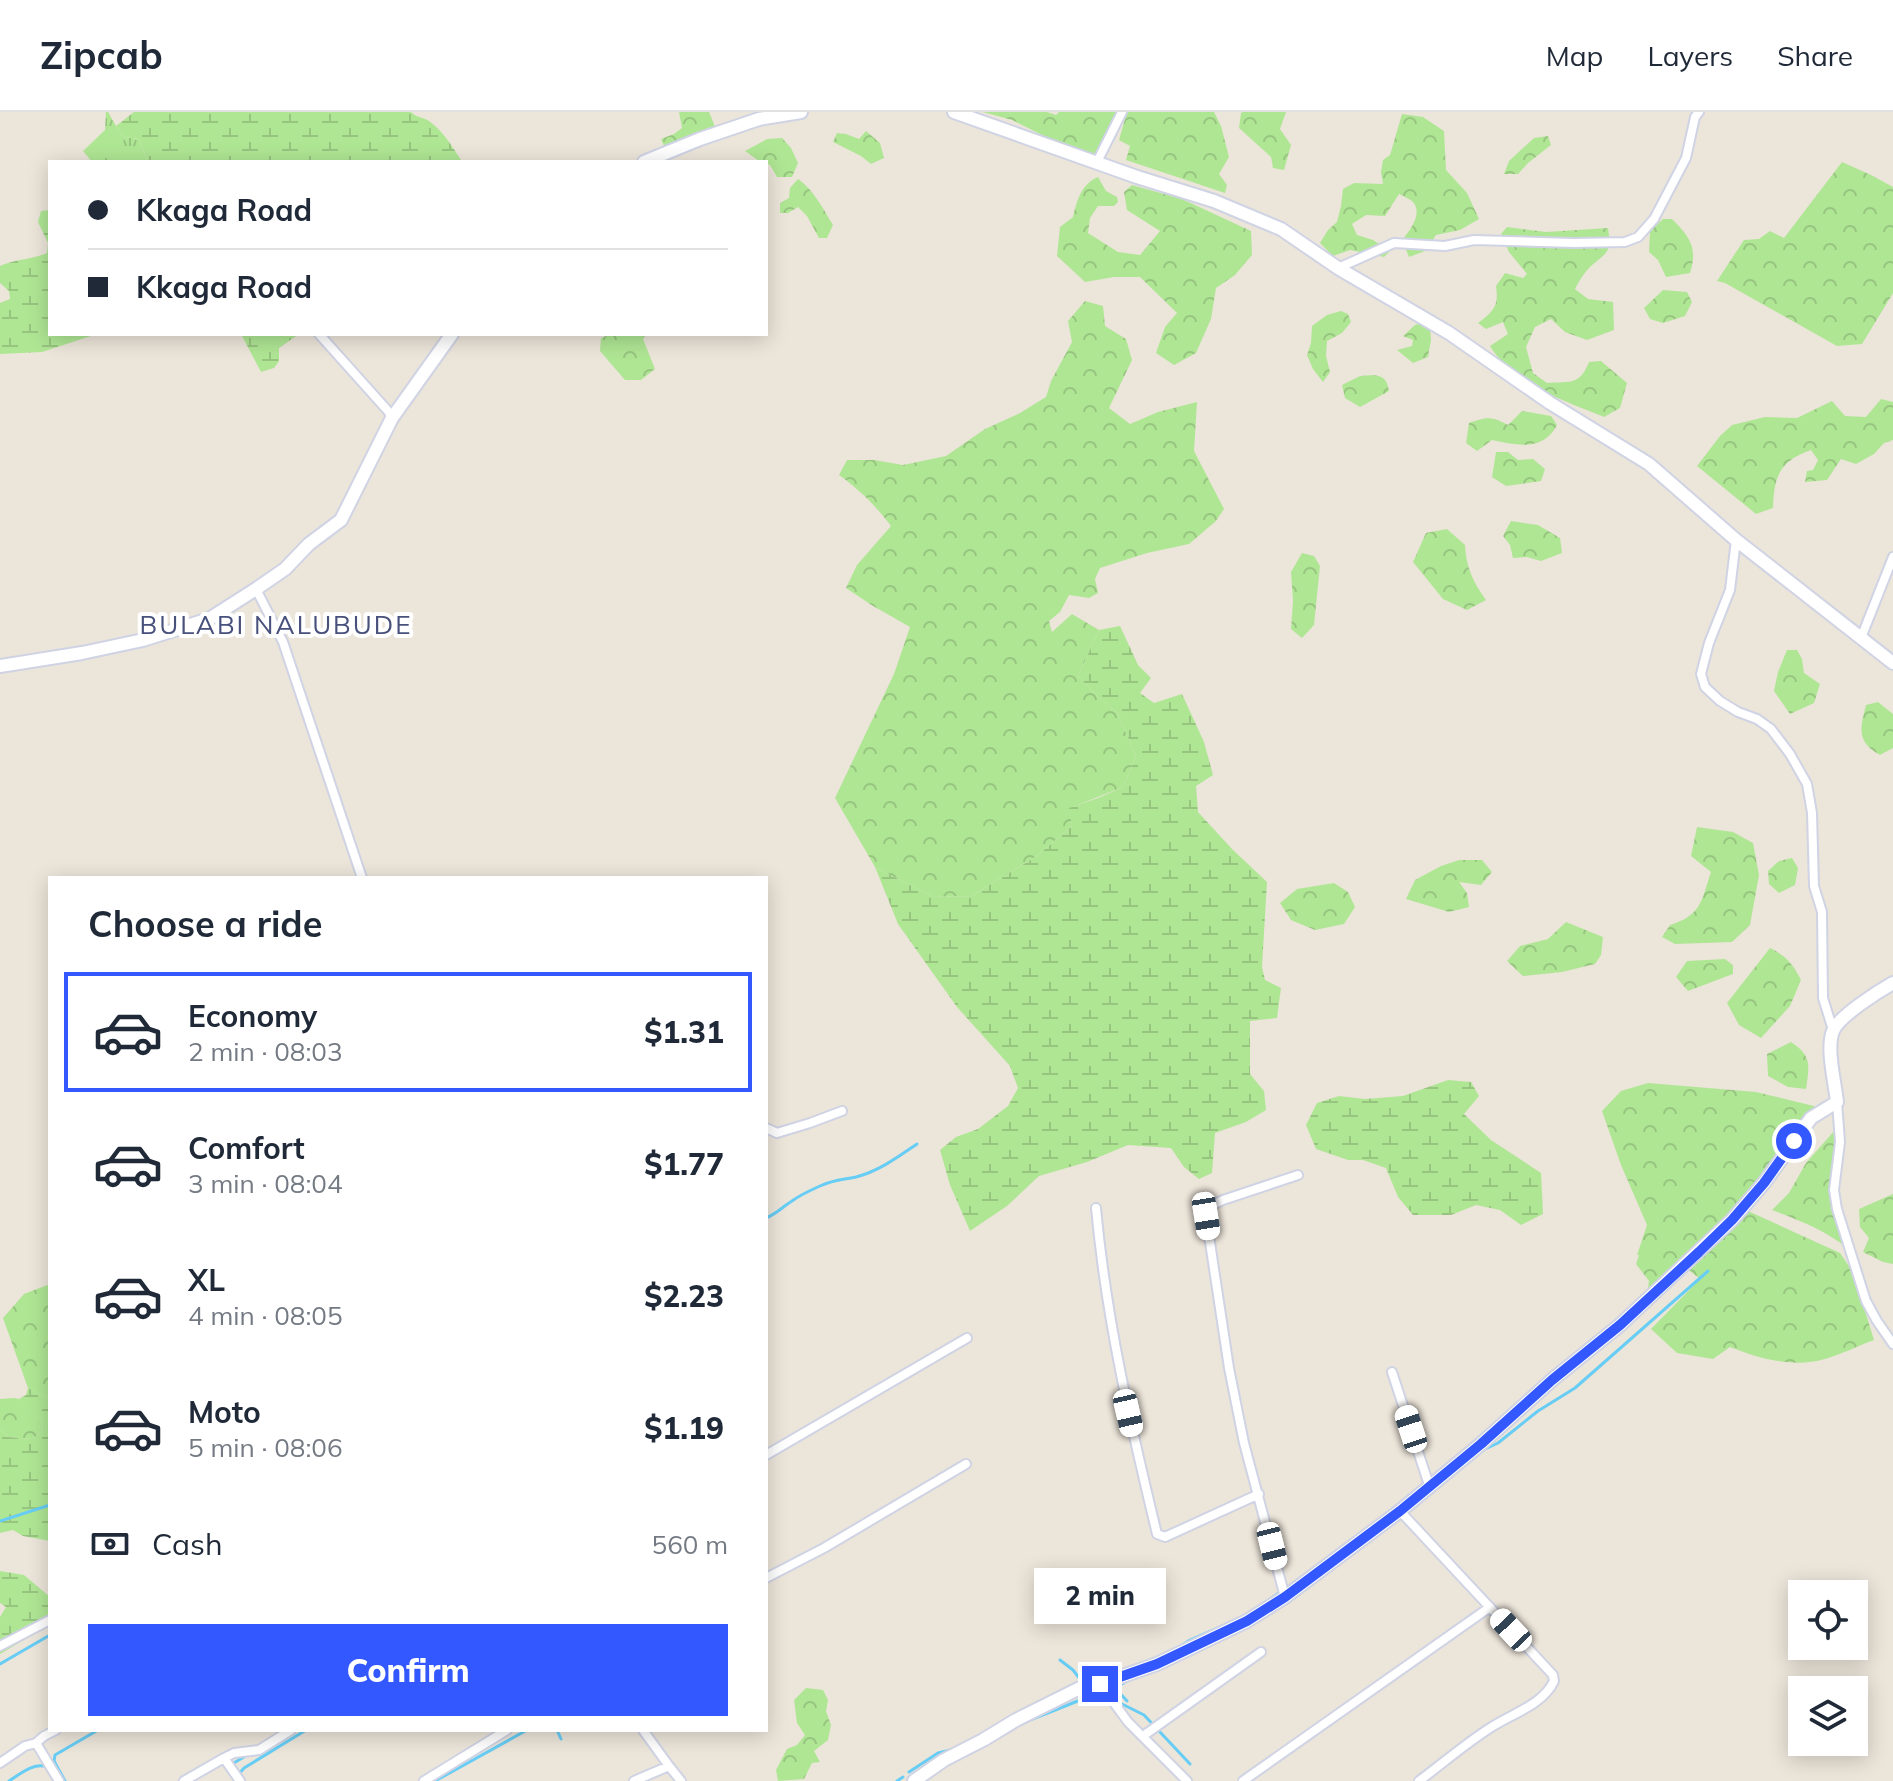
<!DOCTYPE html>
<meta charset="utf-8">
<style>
:root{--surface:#fff;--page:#f2f2f3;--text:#1f2937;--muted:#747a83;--line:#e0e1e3;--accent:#3458ff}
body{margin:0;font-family:Mulish,sans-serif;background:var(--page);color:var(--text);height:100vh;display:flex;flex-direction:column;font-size:30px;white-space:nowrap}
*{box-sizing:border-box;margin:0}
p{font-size:26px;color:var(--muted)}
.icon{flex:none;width:44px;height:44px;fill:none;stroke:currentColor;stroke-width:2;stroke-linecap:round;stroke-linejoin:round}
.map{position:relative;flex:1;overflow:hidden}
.details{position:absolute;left:48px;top:764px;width:720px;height:856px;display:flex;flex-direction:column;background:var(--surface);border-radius:0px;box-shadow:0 4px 20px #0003}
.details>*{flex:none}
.top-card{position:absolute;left:48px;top:48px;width:720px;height:176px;border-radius:0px;box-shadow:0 4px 20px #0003;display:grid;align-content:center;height:176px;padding:0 40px;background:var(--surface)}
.fabs{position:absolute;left:1788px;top:1468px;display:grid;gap:16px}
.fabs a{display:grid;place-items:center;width:80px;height:80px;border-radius:0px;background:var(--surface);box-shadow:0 4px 20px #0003;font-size:40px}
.end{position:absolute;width:36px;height:36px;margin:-18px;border:10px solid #3458ff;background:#fff;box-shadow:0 0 0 4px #fff}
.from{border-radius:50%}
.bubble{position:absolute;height:56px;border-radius:0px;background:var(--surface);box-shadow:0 4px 20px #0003;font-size:26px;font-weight:800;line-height:56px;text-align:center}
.car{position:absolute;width:24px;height:48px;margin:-24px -12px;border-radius:10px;box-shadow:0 0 6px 2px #0007;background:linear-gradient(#fff 24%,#345 0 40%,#fff 0 76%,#345 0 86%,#fff 0)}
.top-card b{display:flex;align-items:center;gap:28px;height:76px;font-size:30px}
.top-card b+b{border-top:2px solid var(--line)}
.top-card i{width:20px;height:20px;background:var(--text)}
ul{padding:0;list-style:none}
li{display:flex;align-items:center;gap:24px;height:120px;margin:0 16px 12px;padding:0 24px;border:4px solid transparent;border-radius:0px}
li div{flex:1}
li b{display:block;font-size:30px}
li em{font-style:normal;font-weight:800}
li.active{border-color:var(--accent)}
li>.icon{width:72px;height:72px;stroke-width:1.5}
h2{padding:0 40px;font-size:36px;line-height:96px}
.pay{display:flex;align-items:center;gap:20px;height:88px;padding:0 40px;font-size:30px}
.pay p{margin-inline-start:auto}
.primary-button{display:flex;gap:16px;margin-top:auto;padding:16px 40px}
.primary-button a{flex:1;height:92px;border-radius:0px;background:var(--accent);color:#fff;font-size:32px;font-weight:800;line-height:92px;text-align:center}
header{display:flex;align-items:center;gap:48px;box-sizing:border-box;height:112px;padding:0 40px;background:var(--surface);border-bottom:2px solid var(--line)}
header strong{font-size:38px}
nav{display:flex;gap:44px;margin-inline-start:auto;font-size:28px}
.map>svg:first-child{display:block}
</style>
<header>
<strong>Zipcab</strong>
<nav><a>Map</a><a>Layers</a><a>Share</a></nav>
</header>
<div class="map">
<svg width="1893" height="1669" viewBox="0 0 1893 1669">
<defs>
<pattern id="grass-tufts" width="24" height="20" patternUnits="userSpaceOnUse" patternTransform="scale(2)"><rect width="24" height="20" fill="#afe694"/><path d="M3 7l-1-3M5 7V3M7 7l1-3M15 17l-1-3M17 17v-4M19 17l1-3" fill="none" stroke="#97c580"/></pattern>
<pattern id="forest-crowns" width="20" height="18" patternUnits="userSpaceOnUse" patternTransform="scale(2)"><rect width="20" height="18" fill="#afe694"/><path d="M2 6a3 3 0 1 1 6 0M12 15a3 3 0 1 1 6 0" fill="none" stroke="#97c580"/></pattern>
<pattern id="wetland-marsh" width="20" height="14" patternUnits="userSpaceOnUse" patternTransform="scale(2)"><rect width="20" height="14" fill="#afe694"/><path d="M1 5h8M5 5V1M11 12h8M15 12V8" fill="none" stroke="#97c580"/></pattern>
</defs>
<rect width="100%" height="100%" fill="#ece5da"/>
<path fill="url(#grass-tufts)" d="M 106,0 L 108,0 L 116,14 L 124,25 L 139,27 L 148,50 L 92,50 L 83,39 L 105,18 Z"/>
<path fill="url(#forest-crowns)" d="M 679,0 L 709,0 L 718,22 L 696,36 L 668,43 L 661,27 L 674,22 L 682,16 Z
M 983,0 L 1047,0 L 1056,3 L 1059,0 L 1127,0 L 1105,42 L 1092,48 L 1012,8 Z
M 1127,0 L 1214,0 L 1221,14 L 1229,45 L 1219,62 L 1227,73 L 1225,81 L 1126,48 L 1130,34 L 1119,28 Z
M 1243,0 L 1286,0 L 1280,17 L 1291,33 L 1284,58 L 1273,56 L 1271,45 L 1239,16 L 1241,1 Z
M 1402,2 L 1423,5 L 1444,19 L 1446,58 L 1467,81 L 1479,107 L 1460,118 L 1436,123 L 1425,139 L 1409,145 L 1402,128 C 1410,118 1424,101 1412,89 C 1408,86 1403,84 1399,82 L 1385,104 L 1366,103 L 1352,112 L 1357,123 L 1373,128 L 1390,139 L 1384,145 L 1350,138 L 1333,144 L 1320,131 L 1328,118 L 1337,110 L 1341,94 L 1343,77 L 1354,71 L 1383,72 L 1381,60 L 1383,48 L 1390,43 Z
M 866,19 L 880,31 L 884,46 L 871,52 L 861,44 L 833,30 L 837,21 L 846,22 L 859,27 Z
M 1548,24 L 1551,33 L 1528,51 L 1518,62 L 1504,62 L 1509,49 L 1534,26 Z
M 782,26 L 791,36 L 798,51 L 792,65 L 777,65 L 770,53 L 759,49 L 745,39 L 767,27 Z
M 1842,50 L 1871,63 L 1893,75 L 1893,181 L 1862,232 L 1837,234 L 1725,171 L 1717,169 L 1744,128 L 1759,127 L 1770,119 L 1784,126 Z
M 1098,65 L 1106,79 L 1117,85 L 1118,90 L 1114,94 L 1098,94 L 1090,106 L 1088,121 L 1118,140 L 1140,143 L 1160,119 L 1127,98 L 1124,80 L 1132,73 L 1182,87 L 1251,119 L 1252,143 L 1235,163 L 1216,176 L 1211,207 L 1196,241 L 1174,253 L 1156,241 L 1165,215 L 1177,201 L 1140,165 L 1114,165 L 1085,170 L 1057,144 L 1060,115 L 1073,105 C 1077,89 1081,72 1098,65 Z
M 798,67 C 814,78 823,97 833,113 L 827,126 L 819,126 L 807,104 L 798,95 L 788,101 L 780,101 L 780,91 L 789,86 L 790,76 Z
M 1663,107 L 1672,107 C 1690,125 1698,136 1690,161 L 1666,165 L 1658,148 L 1649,140 L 1650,119 Z
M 1507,115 L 1546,120 L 1608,116 C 1612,141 1607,140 1590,155 C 1584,161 1579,169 1575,177 L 1588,187 L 1613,190 L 1614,218 L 1587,228 L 1565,220 L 1551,207 L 1535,215 L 1526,235 L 1533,261 L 1547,271 C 1571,269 1579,274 1589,250 L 1601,249 L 1627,271 L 1620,296 L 1604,305 C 1564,289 1513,272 1490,234 L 1508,222 L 1503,210 L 1486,217 L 1478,211 C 1494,199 1499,194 1496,174 L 1505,161 L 1523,166 L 1527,162 L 1509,140 L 1501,122 Z
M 1663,178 L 1687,180 L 1692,190 L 1685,204 L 1663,211 L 1650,207 L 1644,196 Z
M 1085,189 L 1103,194 L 1105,214 L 1126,227 L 1132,248 L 1109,296 L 1130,312 L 1158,300 L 1197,290 L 1194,339 L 1224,397 L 1216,409 L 1189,432 L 1147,441 L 1100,456 L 1095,467 L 1098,481 L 1089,486 L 1069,483 L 1060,500 L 1049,509 L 1052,520 L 1072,502 L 1099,518 L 1078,564 L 1097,584 L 1118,602 L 1136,644 L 1123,675 L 1070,696 L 1072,714 L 1037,744 L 971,784 L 933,785 L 875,755 L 835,686 L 894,562 L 910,515 L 873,494 L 846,476 L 857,453 L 891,414 C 876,394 860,378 839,363 L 847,348 L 874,348 L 903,353 L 946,344 L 985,317 L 1020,301 L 1046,285 L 1051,269 L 1072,230 L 1068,209 Z
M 1341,199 L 1348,202 L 1351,210 L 1342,221 L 1327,229 L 1326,244 L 1330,260 L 1323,270 L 1313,257 L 1307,243 L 1311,231 L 1312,214 L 1327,203 Z
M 1422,211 L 1430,216 L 1431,228 L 1428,245 L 1413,251 L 1397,238 L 1412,234 L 1413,228 L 1403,224 L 1415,213 Z
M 611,222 L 646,222 L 643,227 L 655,257 L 641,268 L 625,268 L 600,239 L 601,226 Z
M 1374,263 C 1385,265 1387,268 1389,279 L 1360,295 L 1345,286 L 1342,273 L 1360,264 Z
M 1881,287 L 1893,290 L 1893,328 L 1884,331 L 1874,342 L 1856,352 L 1841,347 L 1827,368 L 1805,370 L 1807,359 L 1813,358 L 1818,348 L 1811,338 C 1779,349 1774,365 1773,396 L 1756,402 L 1697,354 L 1720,324 L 1732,313 L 1765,305 L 1797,306 L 1832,289 L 1845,304 L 1866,305 Z
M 1522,299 L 1551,304 L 1557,313 C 1543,340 1517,333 1492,328 L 1477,339 L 1466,331 L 1469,311 C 1487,305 1491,304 1508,313 Z
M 1496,340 L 1508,340 L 1518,348 L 1533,347 L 1545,357 L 1541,369 L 1506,374 L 1492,365 Z
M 1511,409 L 1538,413 L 1560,426 L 1562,441 L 1541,449 L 1527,445 L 1513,446 L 1510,433 L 1503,424 Z
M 1447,417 L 1465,433 C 1466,455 1473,470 1486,488 L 1467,498 L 1443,487 L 1413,450 L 1426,421 Z
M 1302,441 L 1314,444 L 1320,454 L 1314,513 L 1302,526 L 1291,517 L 1293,489 L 1291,460 Z
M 1787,538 L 1797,538 L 1802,547 L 1804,561 L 1820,572 L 1814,591 L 1790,602 L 1774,579 L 1778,560 Z
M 1878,590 L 1893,602 L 1893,636 L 1880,643 C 1856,629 1860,617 1866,593 Z
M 1697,715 L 1733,720 L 1753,731 L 1759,763 L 1750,813 L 1732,830 L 1675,832 L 1662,825 L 1670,813 C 1702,803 1701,789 1711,760 L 1691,744 Z
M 1792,746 L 1798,756 L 1795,773 L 1779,781 L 1769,772 L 1768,759 L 1779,749 Z
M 1459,748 L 1482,748 L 1492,760 L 1481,773 L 1459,770 L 1467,781 L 1469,795 L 1449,800 L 1406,787 L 1415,768 L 1441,754 Z
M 1334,771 L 1348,780 L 1355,795 L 1344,812 L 1315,818 L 1291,808 L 1280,791 L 1297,777 Z
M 1566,810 L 1603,825 L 1601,843 L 1595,852 L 1562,860 L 1523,864 L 1507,849 L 1520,834 L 1548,827 Z
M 1770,836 C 1786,844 1793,852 1801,868 L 1790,894 L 1761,926 L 1739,913 L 1727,891 Z
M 1725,847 L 1733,853 L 1733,862 L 1688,879 L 1676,865 L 1687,849 Z
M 1791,930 C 1813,944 1809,955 1806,977 L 1788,975 L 1768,964 L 1767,942 Z
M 1648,971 L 1756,980 L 1826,997 L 1748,1099 L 1840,1141 L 1853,1160 L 1874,1228 C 1858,1234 1842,1242 1825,1247 C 1793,1256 1760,1247 1730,1235 L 1713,1247 L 1677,1241 L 1651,1217 L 1700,1167 L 1685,1155 L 1646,1189 L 1649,1169 L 1636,1152 L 1639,1143 L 1637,1143 L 1647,1113 L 1621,1053 L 1602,999 L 1621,979 Z
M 1835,1018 L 1838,1045 L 1834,1068 L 1847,1136 C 1825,1118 1798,1108 1772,1098 L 1789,1081 L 1806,1051 Z
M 1893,1082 L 1893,1152 L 1883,1150 L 1863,1140 L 1869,1126 L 1860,1115 L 1859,1097 Z
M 50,1172 L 50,1288 L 28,1276 L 3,1206 L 24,1182 Z
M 14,1286 L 19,1287 L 23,1296 L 41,1307 L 43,1318 L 33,1327 L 8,1325 L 0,1317 L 0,1287 Z
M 806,1576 L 823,1578 L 828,1588 L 826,1599 L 831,1613 L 828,1628 L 814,1639 L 820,1650 L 812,1651 L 804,1667 L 778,1669 L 776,1658 L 787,1637 L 797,1633 L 805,1623 L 797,1611 L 794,1588 Z"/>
<path fill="url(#wetland-marsh)" d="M 134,0 L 411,0 C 417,6 423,5 429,9 C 443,19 452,34 461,48 L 457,50 L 148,50 L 139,27 L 124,25 L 116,14 Z
M 50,98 L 50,222 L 97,222 L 42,240 L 0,242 L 0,191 L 10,187 L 9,179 L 0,171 L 0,154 C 15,147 30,148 47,141 L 48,131 L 38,110 L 41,99 Z
M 241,222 L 299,222 L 279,236 L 279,249 L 274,256 L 261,260 Z
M 1120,514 L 1138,553 L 1151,566 L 1140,581 L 1154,591 L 1182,582 L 1204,630 L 1213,663 L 1196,674 L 1198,700 L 1232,737 L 1267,770 L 1262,855 L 1265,868 L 1281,876 L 1277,906 L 1250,909 L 1250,962 L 1264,979 L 1266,998 L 1246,1010 L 1215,1021 L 1212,1061 L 1199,1067 L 1184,1055 L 1171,1036 L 1128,1033 L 1087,1050 L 1039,1064 L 1007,1094 L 970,1119 L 950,1073 L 940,1038 L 956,1025 L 978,1017 L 1008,994 L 1018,976 L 1010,954 L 957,895 L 898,812 L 875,755 L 933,785 L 971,784 L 1037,744 L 1072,714 L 1069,696 L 1098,686 L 1123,675 L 1136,644 L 1118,602 L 1097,584 L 1078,564 L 1099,518 Z
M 1448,968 L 1471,970 L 1479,984 L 1464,1002 L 1491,1028 L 1541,1061 L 1543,1102 L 1521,1113 L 1500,1098 L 1476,1093 L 1451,1103 L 1413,1103 L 1398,1085 L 1386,1056 L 1363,1048 L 1348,1048 L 1316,1037 L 1306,1013 L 1317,991 L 1339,984 L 1365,987 L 1403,984 Z
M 28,1276 L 50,1288 L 50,1429 L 23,1424 L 13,1418 L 0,1421 L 0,1317 L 8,1325 L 33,1327 L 43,1318 L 41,1307 L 22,1296 L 19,1287 L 26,1283 Z
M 0,1459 L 24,1463 L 50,1485 L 50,1513 L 0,1542 L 0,1505 L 6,1495 L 0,1491 Z"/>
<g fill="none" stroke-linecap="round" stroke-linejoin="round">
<path stroke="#67cdf4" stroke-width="3" d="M 766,1106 C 778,1101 782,1095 792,1089 C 800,1083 811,1078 820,1074 C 835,1067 842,1068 856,1065 C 879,1059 898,1045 917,1032
M 1483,1338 L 1498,1331 L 1538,1299 L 1575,1276 L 1708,1159
M 0,1409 L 50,1393
M 1286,1477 L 1379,1408
M 1266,1490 L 1280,1480
M 1179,1535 L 1190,1528 L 1222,1514
M 1060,1548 L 1073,1558 L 1083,1571
M 0,1552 L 50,1523
M 1113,1583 L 1120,1591 L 1144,1603 L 1190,1652
M 1127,1589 L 1117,1578 L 1117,1575 L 1132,1566
M 1025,1610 L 1103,1579
M 557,1618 L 561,1627
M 232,1652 L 249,1642
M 909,1660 L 938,1641 L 955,1637
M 239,1662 L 244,1656 L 306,1618
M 9,1669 C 20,1662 34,1650 47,1655
M 65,1669 L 54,1649 L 55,1643 L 98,1618
M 435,1669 L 527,1618
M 897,1669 L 903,1665"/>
<defs>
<path id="street" d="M 1097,50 L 1122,0
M 1338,156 L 1394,131 L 1445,134 L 1474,128 L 1574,131 L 1625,130 L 1638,125 L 1654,107 L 1686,46 L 1695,5 L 1699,0
M 319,222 L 388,299 L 392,306
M 1736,428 L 1730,478 L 1709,531 L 1701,562 L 1705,575 L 1720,589 L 1738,600 L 1757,607 L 1771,617 L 1790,642 L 1807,672 L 1812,701 L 1814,774 L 1822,800 L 1823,886 L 1833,918
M 256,477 L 283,530 L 362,766
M 1861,526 L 1893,445
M 1837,990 L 1840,1030 L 1834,1078 L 1837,1097 L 1866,1189 L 1877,1209 L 1893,1232
M 766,1016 L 777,1021 L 810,1011 L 842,999
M 1096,1096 C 1106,1206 1131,1315 1157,1422 L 1165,1425 L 1259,1382
M 1392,1260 L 1429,1373
M 766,1343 L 967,1226
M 1400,1399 L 1553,1563 L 1554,1569 C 1543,1593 1511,1602 1490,1616 C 1465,1632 1442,1652 1419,1669
M 766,1466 L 824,1436 L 966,1352
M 1285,1485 L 1244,1331 L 1229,1256 L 1206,1104 C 1209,1094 1214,1092 1223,1088 L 1298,1063
M 0,1534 L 50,1508
M 1100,1572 L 1128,1610 L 1187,1669
M 56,1618 L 44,1624 L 36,1631 L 59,1669
M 643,1618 L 669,1654
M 1143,1624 L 1261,1540
M 224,1646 L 234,1641 L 259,1638 L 291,1618
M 0,1651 L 25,1634 L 36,1631
M 184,1669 L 224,1646 L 240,1669
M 424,1669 L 507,1618
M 634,1669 L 669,1654 L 681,1669
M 1243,1669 L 1490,1495"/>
<path id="secondary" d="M 954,0 L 1137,65 L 1214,89 L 1281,117 L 1338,156 L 1449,221 L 1550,291 L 1649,352 L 1736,428 L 1893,551
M 644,50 L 700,27 L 759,7 L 801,0
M 0,554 L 82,541 L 143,528 L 209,507 L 256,477 L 285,457 L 309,432 L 341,408 L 392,306 L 452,222
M 914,1669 L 944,1648 L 983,1628 L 1016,1608 L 1080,1576 L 1100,1572 L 1157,1552 L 1247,1509 L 1285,1485 L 1400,1399 L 1481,1332 L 1552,1268 L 1620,1213 L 1732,1108 L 1764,1071 L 1811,1006 L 1837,990 C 1835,971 1826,936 1833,919 C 1839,904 1879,879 1893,871"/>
</defs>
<use href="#street" stroke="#cfd3e3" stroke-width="12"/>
<use href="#secondary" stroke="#cfd3e3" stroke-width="16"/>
<use href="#street" stroke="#fff" stroke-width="8"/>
<use href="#secondary" stroke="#fff" stroke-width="12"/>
</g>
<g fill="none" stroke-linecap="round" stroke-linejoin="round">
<path stroke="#3458ff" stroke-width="10" d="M 1100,1572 L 1157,1552 L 1247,1509 L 1285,1485 L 1400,1399 L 1481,1332 L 1552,1268 L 1620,1213 L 1699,1140 L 1732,1108 L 1764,1071 L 1794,1029"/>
</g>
<g text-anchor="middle" stroke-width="8" stroke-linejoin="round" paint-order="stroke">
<g font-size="26" letter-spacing="2" fill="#48507c" stroke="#fff">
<text x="276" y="522">BULABI NALUBUDE</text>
</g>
</g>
</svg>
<div class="fabs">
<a><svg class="icon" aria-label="locate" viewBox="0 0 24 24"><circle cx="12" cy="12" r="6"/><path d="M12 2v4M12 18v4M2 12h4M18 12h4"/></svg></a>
<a><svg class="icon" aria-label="layers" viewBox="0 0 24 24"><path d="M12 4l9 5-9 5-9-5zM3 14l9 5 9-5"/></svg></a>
</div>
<i class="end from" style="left:1794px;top:1029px"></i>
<i class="end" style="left:1100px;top:1572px"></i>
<div class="bubble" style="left:1034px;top:1456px;width:132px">2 min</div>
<i class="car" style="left:1206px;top:1104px;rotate:171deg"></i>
<i class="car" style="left:1128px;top:1301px;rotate:167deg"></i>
<i class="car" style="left:1411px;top:1317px;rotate:342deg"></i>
<i class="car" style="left:1272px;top:1434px;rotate:166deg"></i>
<i class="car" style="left:1511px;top:1518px;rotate:317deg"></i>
<div class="top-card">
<b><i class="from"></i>Kkaga Road</b>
<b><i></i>Kkaga Road</b>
</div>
<section class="details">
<h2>Choose a ride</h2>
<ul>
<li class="active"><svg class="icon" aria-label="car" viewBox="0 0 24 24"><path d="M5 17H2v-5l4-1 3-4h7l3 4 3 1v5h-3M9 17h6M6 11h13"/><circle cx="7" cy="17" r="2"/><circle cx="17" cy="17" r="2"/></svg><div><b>Economy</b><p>2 min · 08:03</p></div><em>$1.31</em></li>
<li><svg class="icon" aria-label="car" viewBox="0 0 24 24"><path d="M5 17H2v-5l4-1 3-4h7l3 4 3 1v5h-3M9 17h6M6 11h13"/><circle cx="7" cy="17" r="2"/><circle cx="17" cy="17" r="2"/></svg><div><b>Comfort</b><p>3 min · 08:04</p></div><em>$1.77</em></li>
<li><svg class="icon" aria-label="car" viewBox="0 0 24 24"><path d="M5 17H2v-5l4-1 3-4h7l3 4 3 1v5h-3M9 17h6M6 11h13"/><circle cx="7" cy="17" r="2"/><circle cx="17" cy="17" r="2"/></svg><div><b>XL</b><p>4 min · 08:05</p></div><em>$2.23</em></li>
<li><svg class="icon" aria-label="car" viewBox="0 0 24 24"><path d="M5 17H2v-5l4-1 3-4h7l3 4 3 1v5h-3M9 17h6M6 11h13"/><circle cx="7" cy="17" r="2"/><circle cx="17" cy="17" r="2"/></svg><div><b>Moto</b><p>5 min · 08:06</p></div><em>$1.19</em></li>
</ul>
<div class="pay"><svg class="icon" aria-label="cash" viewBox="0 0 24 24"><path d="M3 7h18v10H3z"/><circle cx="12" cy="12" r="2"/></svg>Cash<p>560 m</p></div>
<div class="primary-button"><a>Confirm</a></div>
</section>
</div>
